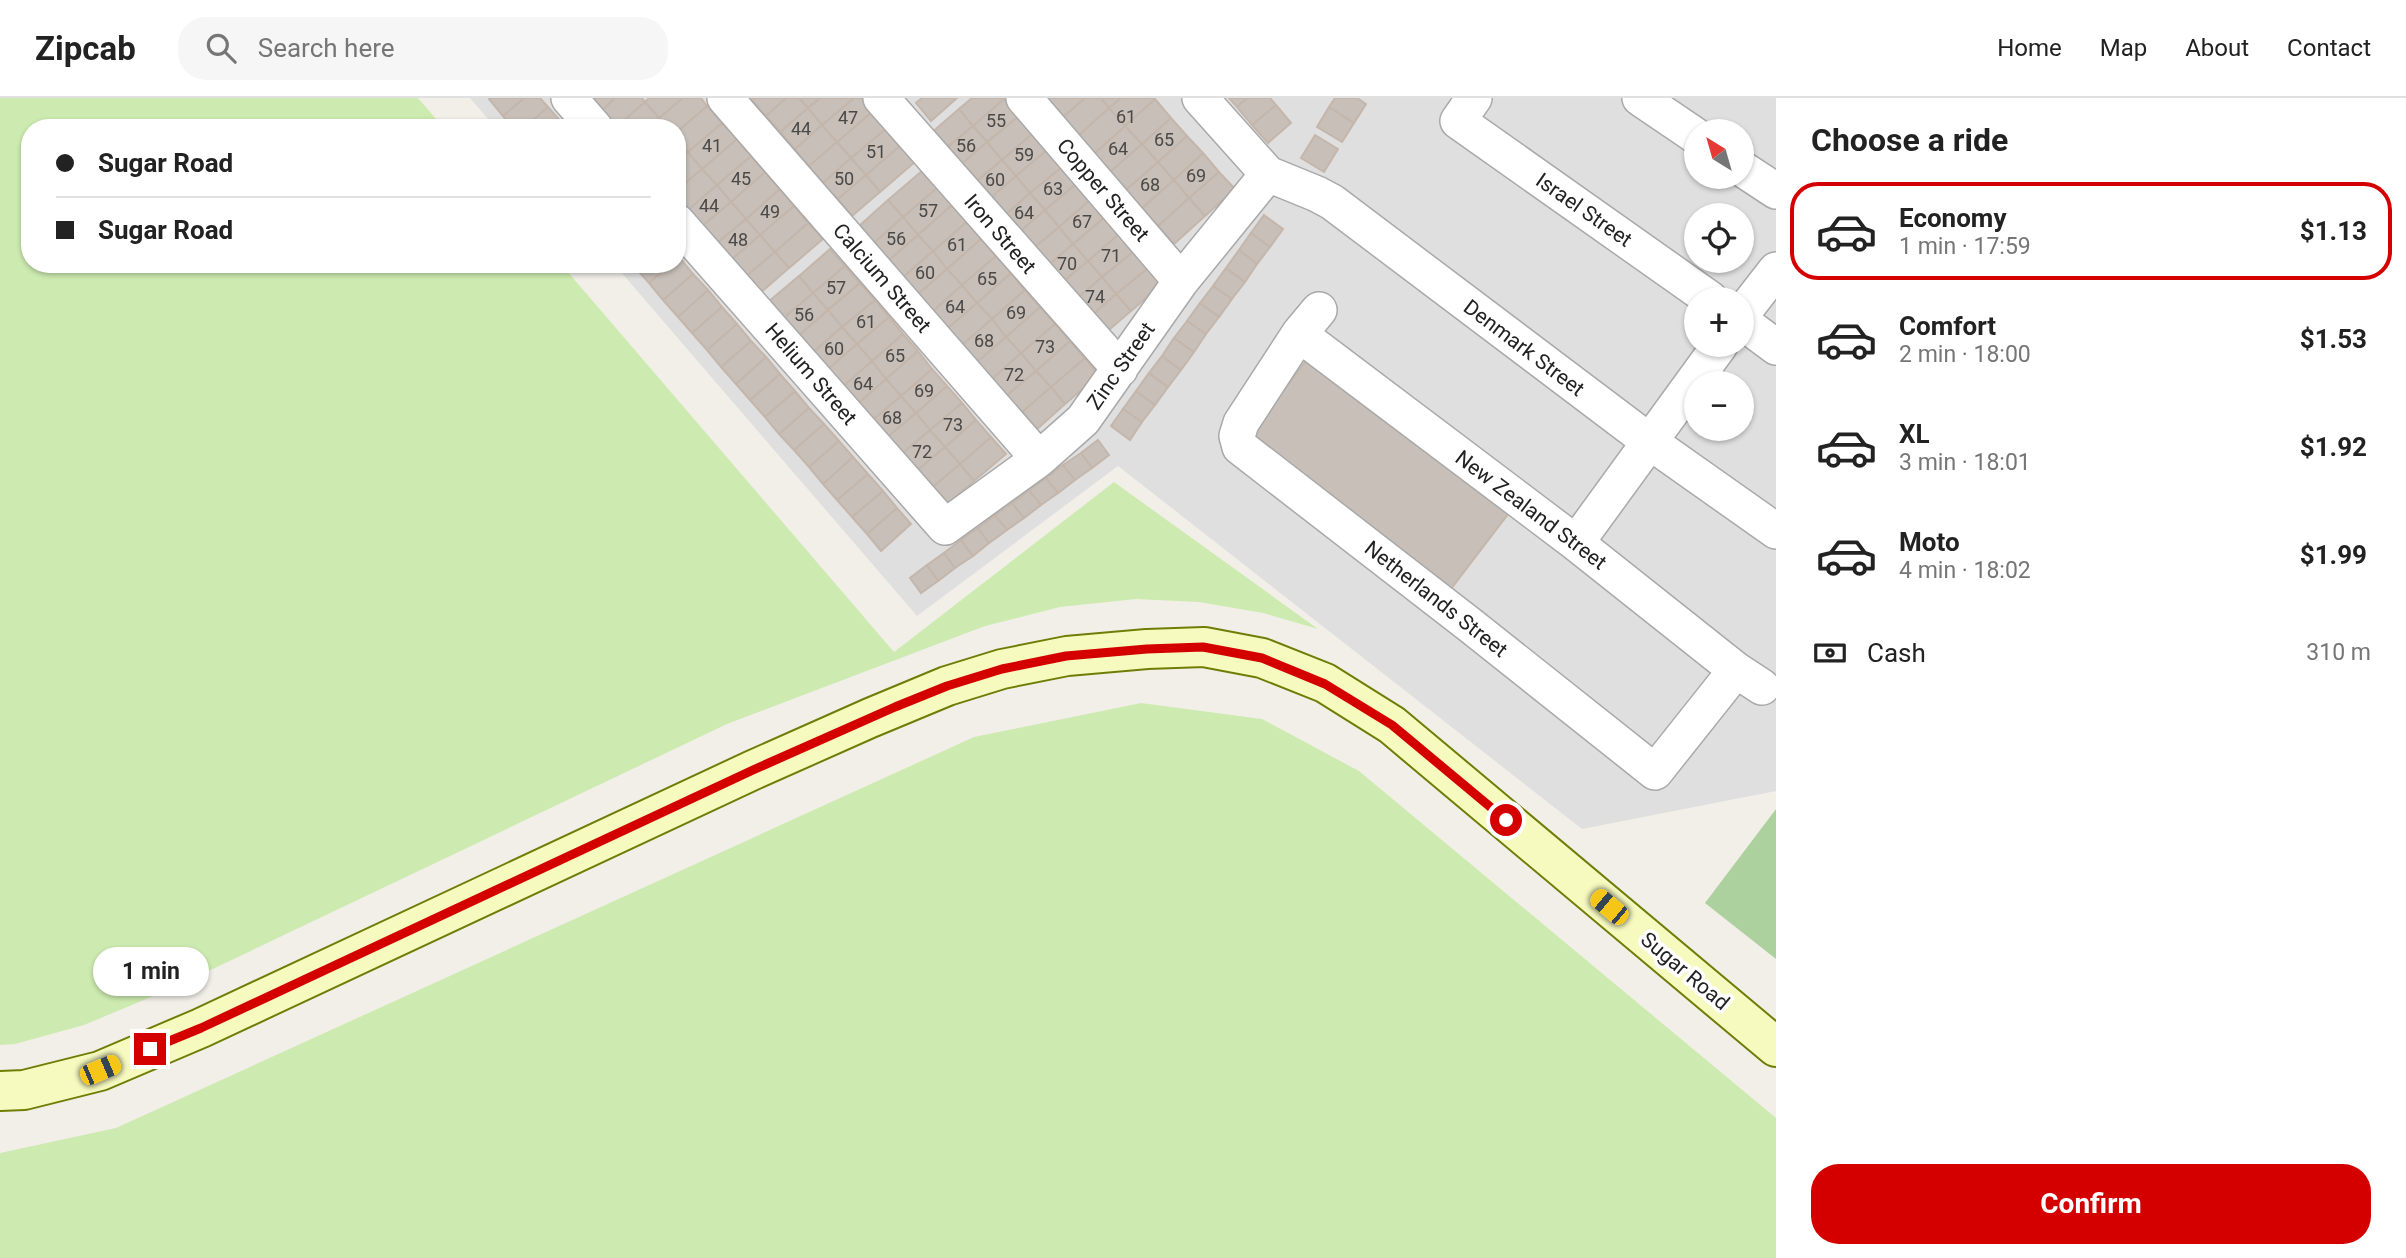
<!DOCTYPE html>
<meta charset="utf-8">
<style>
:root{--surface:#fff;--page:#f6f6f6;--text:#222;--muted:#767676;--line:#e0e0e0;--accent:#d40000}
body{margin:0;font-family:Roboto,sans-serif;background:var(--page);color:var(--text);height:100vh;display:flex;flex-direction:column;font-size:26px;white-space:nowrap}
*{box-sizing:border-box;margin:0}
p{font-size:23px;color:var(--muted)}
.icon{flex:none;width:38px;height:38px;fill:none;stroke:currentColor;stroke-width:2;stroke-linecap:round;stroke-linejoin:round}
.map{position:relative;flex:1;overflow:hidden}
.side{display:flex;flex-direction:column;background:var(--surface);width:630px}
.side>*{flex:none}
.hud{position:absolute;left:21px;top:21px;width:665px;height:154px;border-radius:28px;box-shadow:0 2px 5px #0004;display:grid;align-content:center;height:154px;padding:0 35px;background:var(--surface)}
.needle{width:46px;rotate:323deg}
.fabs{position:absolute;left:1684px;top:21px;display:grid;gap:14px}
.fabs a{display:grid;place-items:center;width:70px;height:70px;border-radius:50%;background:var(--surface);box-shadow:0 2px 5px #0004;font-size:35px}
.end{position:absolute;width:32px;height:32px;margin:-16px;border:9px solid #d40000;background:#fff;box-shadow:0 0 0 4px #fff}
.from{border-radius:50%}
.bubble{position:absolute;height:49px;border-radius:24px;background:var(--surface);box-shadow:0 2px 5px #0004;font-size:23px;font-weight:700;line-height:49px;text-align:center}
.car{position:absolute;width:21px;height:42px;margin:-21px -10px;border-radius:9px;box-shadow:0 0 5px 2px #0007;background:linear-gradient(#f5c518 24%,#345 0 40%,#f5c518 0 76%,#345 0 86%,#f5c518 0)}
.hud b{display:flex;align-items:center;gap:24px;height:66px;font-size:26px}
.hud b+b{border-top:2px solid var(--line)}
.hud i{width:18px;height:18px;background:var(--text)}
ul{padding:0;list-style:none}
li{display:flex;align-items:center;gap:21px;height:98px;margin:0 14px 10px;padding:0 21px;border:4px solid transparent;border-radius:28px}
li div{flex:1}
li b{display:block;font-size:26px}
li em{font-style:normal;font-weight:700}
li.on{border-color:var(--accent)}
li>.icon{width:63px;height:63px;stroke-width:1.5}
h2{padding:0 35px;font-size:32px;line-height:84px}
.pay{display:flex;align-items:center;gap:18px;height:77px;padding:0 35px;font-size:26px}
.pay p{margin-inline-start:auto}
.action{display:flex;gap:14px;margin-top:auto;padding:14px 35px}
.action a{flex:1;height:80px;border-radius:28px;background:var(--accent);color:#fff;font-size:28px;font-weight:700;line-height:80px;text-align:center}
header{display:flex;align-items:center;gap:42px;box-sizing:border-box;height:98px;padding:0 35px;background:var(--surface);border-bottom:2px solid var(--line)}
header strong{font-size:33px}
nav{display:flex;gap:38px;margin-inline-start:auto;font-size:24px}
.search{width:490px;height:63px;background:var(--page);display:flex;align-items:center;gap:18px;box-sizing:border-box;padding:0 24px;border-radius:28px;color:var(--muted);font-size:26px}
main{display:flex;flex:1;min-height:0}
.map>svg:first-child{display:block}
</style>
<header>
<strong>Zipcab</strong>
<div class="search"><svg class="icon" aria-label="search" viewBox="0 0 24 24"><circle cx="10" cy="10" r="6"/><path d="M15 15l6 6"/></svg>Search here</div>
<nav><a>Home</a><a>Map</a><a>About</a><a>Contact</a></nav>
</header>
<main>
<div class="map">
<svg width="1776" height="1160" viewBox="0 0 1776 1160">
<rect width="100%" height="100%" fill="#f2efe9"/>
<path fill="#e0dfdf" fill-rule="evenodd" d="M 470,0 L 1776,0 L 1776,693 L 1582,731 L 1118,368 L 917,518 L 614,166 L 677,166 L 677,30 L 496,30 ZM 1696,33 L 1741,33 L 1741,79 L 1696,79 ZM 1696,117 L 1741,117 L 1741,163 L 1696,163 ZM 1696,201 L 1741,201 L 1741,247 L 1696,247 ZM 1696,285 L 1741,285 L 1741,331 L 1696,331 Z"/>
<path fill="#cdebb0" d="M 0,0 L 418,0 L 444,30 L 30,30 L 30,166 L 561,166 L 894,554 L 1114,384 L 1318,531 L 1263,515 L 1199,504 L 1136,501 L 1060,509 L 985,528 L 727,626 L 175,889 L 84,927 L 15,946 L 0,947 Z
M 1141,605 L 1262,621 L 1359,673 L 1776,1020 L 1776,1160 L 0,1160 L 0,1055 L 116,1030 L 974,639 Z"/>
<path fill="#add19e" d="M 1776,711 L 1776,861 L 1705,805 Z"/>
<path fill="#c7bfb8" stroke="#c4b6ab" stroke-width="2" d="M 490,0 L 524,0 L 503,18 L 489,1 Z
M 524,0 L 540,0 L 548,9 L 524,30 L 513,30 L 503,18 Z
M 589,0 L 615,0 L 601,13 Z
M 615,0 L 642,0 L 645,4 L 615,30 L 601,13 Z
M 649,0 L 683,0 L 659,20 L 645,4 Z
M 683,0 L 701,0 L 707,8 L 677,34 L 677,30 L 667,30 L 659,20 Z
M 753,0 L 786,0 L 766,18 L 751,1 Z
M 786,0 L 799,0 L 808,10 L 780,34 L 766,18 Z
M 799,0 L 820,0 L 808,10 Z
M 820,0 L 854,0 L 822,27 L 808,10 Z
M 854,0 L 861,0 L 873,13 L 837,44 L 822,27 Z
M 922,0 L 957,0 L 931,23 L 916,5 Z
M 972,0 L 1003,0 L 1004,1 L 973,28 L 959,11 Z
M 1048,0 L 1085,0 L 1062,20 L 1046,2 Z
M 1085,0 L 1101,0 L 1109,10 L 1078,38 L 1062,20 Z
M 1101,0 L 1121,0 L 1109,10 Z
M 1121,0 L 1154,0 L 1155,1 L 1125,28 L 1109,10 Z
M 1229,0 L 1247,0 L 1237,9 Z
M 1247,0 L 1270,0 L 1276,7 L 1252,27 L 1237,9 Z
M 1335,0 L 1357,0 L 1366,6 L 1354,25 L 1329,9 Z
M 1004,1 L 1019,18 L 987,44 L 973,28 Z
M 1155,1 L 1171,20 L 1142,46 L 1125,28 Z
M 645,4 L 659,20 L 648,30 L 615,30 Z
M 1276,7 L 1291,25 L 1268,45 L 1252,27 Z
M 707,8 L 722,25 L 688,54 L 677,41 L 677,34 Z
M 548,9 L 562,25 L 557,30 L 524,30 Z
M 1329,9 L 1354,25 L 1342,44 L 1317,29 Z
M 808,10 L 822,27 L 795,51 L 780,34 Z
M 1109,10 L 1125,28 L 1094,56 L 1078,38 Z
M 959,11 L 973,28 L 945,51 L 931,35 Z
M 873,13 L 887,30 L 851,60 L 837,44 Z
M 1019,18 L 1033,35 L 1002,62 L 987,44 Z
M 659,20 L 667,30 L 648,30 Z
M 1171,20 L 1187,38 L 1158,64 L 1142,46 Z
M 722,25 L 737,41 L 702,71 L 688,54 Z
M 822,27 L 837,44 L 809,68 L 795,51 Z
M 973,28 L 987,44 L 959,68 L 945,51 Z
M 1125,28 L 1142,46 L 1110,74 L 1094,56 Z
M 887,30 L 901,47 L 866,77 L 851,60 Z
M 1033,35 L 1047,52 L 1016,78 L 1002,62 Z
M 1315,37 L 1338,51 L 1324,74 L 1301,60 Z
M 1187,38 L 1203,55 L 1174,82 L 1158,64 Z
M 677,41 L 688,54 L 677,63 Z
M 737,41 L 751,58 L 717,87 L 702,71 Z
M 837,44 L 851,60 L 823,85 L 809,68 Z
M 987,44 L 1002,62 L 974,85 L 959,68 Z
M 1142,46 L 1158,64 L 1126,92 L 1110,74 Z
M 901,47 L 916,63 L 880,94 L 866,77 Z
M 1047,52 L 1062,69 L 1030,95 L 1016,78 Z
M 688,54 L 702,71 L 677,92 L 677,63 Z
M 1203,55 L 1219,74 L 1189,100 L 1174,82 Z
M 751,58 L 765,74 L 731,104 L 717,87 Z
M 851,60 L 866,77 L 838,101 L 823,85 Z
M 1002,62 L 1016,78 L 988,102 L 974,85 Z
M 1158,64 L 1174,82 L 1142,110 L 1126,92 Z
M 1062,69 L 1076,86 L 1045,112 L 1030,95 Z
M 702,71 L 717,87 L 687,113 L 677,101 L 677,92 Z
M 922,73 L 937,90 L 903,119 L 888,102 Z
M 765,74 L 780,91 L 746,121 L 731,104 Z
M 1219,74 L 1235,91 L 1205,118 L 1189,100 Z
M 866,77 L 880,94 L 852,118 L 838,101 Z
M 1016,78 L 1030,95 L 1003,119 L 988,102 Z
M 1174,82 L 1189,100 L 1158,128 L 1142,110 Z
M 1076,86 L 1090,102 L 1059,129 L 1045,112 Z
M 717,87 L 731,104 L 701,129 L 687,113 Z
M 937,90 L 952,107 L 918,137 L 903,119 Z
M 780,91 L 794,108 L 760,137 L 746,121 Z
M 1030,95 L 1045,112 L 1017,136 L 1003,119 Z
M 1189,100 L 1205,118 L 1174,146 L 1158,128 Z
M 888,102 L 903,119 L 874,145 L 859,128 Z
M 1090,102 L 1105,119 L 1073,146 L 1059,129 Z
M 731,104 L 746,121 L 716,146 L 701,129 Z
M 952,107 L 967,124 L 933,153 L 918,137 Z
M 794,108 L 808,125 L 775,154 L 760,137 Z
M 1045,112 L 1059,129 L 1031,152 L 1017,136 Z
M 1264,117 L 1283,131 L 1270,149 L 1251,135 Z
M 903,119 L 918,137 L 889,162 L 874,145 Z
M 1105,119 L 1119,136 L 1088,163 L 1073,146 Z
M 746,121 L 760,137 L 730,163 L 716,146 Z
M 967,124 L 981,141 L 947,171 L 933,153 Z
M 808,125 L 823,141 L 789,170 L 775,154 Z
M 1059,129 L 1073,146 L 1046,169 L 1031,152 Z
M 1251,135 L 1270,149 L 1257,166 L 1239,152 Z
M 1119,136 L 1134,153 L 1102,179 L 1088,163 Z
M 760,137 L 775,154 L 745,179 L 730,163 Z
M 918,137 L 933,153 L 903,179 L 889,162 Z
M 981,141 L 996,158 L 962,187 L 947,171 Z
M 1073,146 L 1088,163 L 1060,186 L 1046,169 Z
M 830,151 L 845,168 L 813,195 L 799,178 Z
M 1239,152 L 1257,166 L 1245,184 L 1226,170 Z
M 933,153 L 947,171 L 918,196 L 903,179 Z
M 1134,153 L 1148,170 L 1116,196 L 1102,179 Z
M 775,154 L 789,170 L 759,196 L 745,179 Z
M 996,158 L 1011,175 L 977,205 L 962,187 Z
M 679,159 L 693,176 L 663,202 L 649,185 L 671,166 L 677,166 Z
M 1088,163 L 1102,179 L 1074,203 L 1060,186 Z
M 636,166 L 671,166 L 649,185 L 634,168 Z
M 845,168 L 860,185 L 828,212 L 813,195 Z
M 1148,170 L 1162,186 L 1131,213 L 1116,196 Z
M 1226,170 L 1245,184 L 1232,201 L 1213,188 Z
M 947,171 L 962,187 L 933,213 L 918,196 Z
M 1011,175 L 1025,192 L 992,221 L 977,205 Z
M 693,176 L 708,192 L 678,219 L 663,202 Z
M 799,178 L 813,195 L 781,222 L 767,205 Z
M 1102,179 L 1116,196 L 1089,220 L 1074,203 Z
M 860,185 L 875,202 L 842,229 L 828,212 Z
M 962,187 L 977,205 L 948,230 L 933,213 Z
M 1213,188 L 1232,201 L 1219,219 L 1200,205 Z
M 708,192 L 722,209 L 692,235 L 678,219 Z
M 1025,192 L 1040,209 L 1006,239 L 992,221 Z
M 813,195 L 828,212 L 796,240 L 781,222 Z
M 1116,196 L 1131,213 L 1103,237 L 1089,220 Z
M 875,202 L 889,219 L 857,246 L 842,229 Z
M 977,205 L 992,221 L 962,247 L 948,230 Z
M 1200,205 L 1219,219 L 1206,236 L 1187,223 Z
M 722,209 L 737,226 L 707,252 L 692,235 Z
M 1040,209 L 1055,226 L 1021,255 L 1006,239 Z
M 828,212 L 842,229 L 811,256 L 796,240 Z
M 889,219 L 903,236 L 872,263 L 857,246 Z
M 992,221 L 1006,239 L 977,264 L 962,247 Z
M 1187,223 L 1206,236 L 1194,254 L 1174,240 Z
M 737,226 L 751,243 L 721,269 L 707,252 Z
M 1055,226 L 1070,243 L 1036,273 L 1021,255 Z
M 842,229 L 857,246 L 825,274 L 811,256 Z
M 903,236 L 918,253 L 886,281 L 872,263 Z
M 1006,239 L 1021,255 L 992,281 L 977,264 Z
M 1174,240 L 1194,254 L 1181,272 L 1162,258 Z
M 751,243 L 766,259 L 736,286 L 721,269 Z
M 1070,243 L 1085,260 L 1051,289 L 1036,273 Z
M 857,246 L 872,263 L 840,291 L 825,274 Z
M 918,253 L 932,271 L 901,298 L 886,281 Z
M 1021,255 L 1036,273 L 1006,298 L 992,281 Z
M 1312,255 L 1515,407 L 1444,500 L 1241,348 Z
M 1162,258 L 1181,272 L 1168,289 L 1149,275 Z
M 766,259 L 780,276 L 750,302 L 736,286 Z
M 1085,260 L 1099,277 L 1065,306 L 1051,289 Z
M 872,263 L 886,281 L 855,308 L 840,291 Z
M 932,271 L 947,288 L 916,315 L 901,298 Z
M 1036,273 L 1051,289 L 1021,315 L 1006,298 Z
M 1149,275 L 1168,289 L 1155,307 L 1136,293 Z
M 780,276 L 795,293 L 765,319 L 750,302 Z
M 886,281 L 901,298 L 869,325 L 855,308 Z
M 947,288 L 962,305 L 930,332 L 916,315 Z
M 1051,289 L 1065,306 L 1036,332 L 1021,315 Z
M 795,293 L 809,310 L 779,336 L 765,319 Z
M 1136,293 L 1155,307 L 1142,324 L 1123,311 Z
M 901,298 L 916,315 L 884,342 L 869,325 Z
M 962,305 L 976,322 L 945,349 L 930,332 Z
M 809,310 L 824,326 L 794,352 L 779,336 Z
M 1123,311 L 1142,324 L 1130,342 L 1111,328 Z
M 916,315 L 930,332 L 898,359 L 884,342 Z
M 976,322 L 991,339 L 960,366 L 945,349 Z
M 824,326 L 839,343 L 809,369 L 794,352 Z
M 930,332 L 945,349 L 913,376 L 898,359 Z
M 991,339 L 1006,356 L 974,383 L 960,366 Z
M 1098,342 L 1109,357 L 1092,370 L 1081,355 Z
M 839,343 L 853,359 L 823,386 L 809,369 Z
M 945,349 L 960,366 L 928,393 L 913,376 Z
M 1081,355 L 1092,370 L 1075,382 L 1063,367 Z
M 853,359 L 868,376 L 837,402 L 823,386 Z
M 960,366 L 974,383 L 942,411 L 928,393 Z
M 1063,367 L 1075,382 L 1058,395 L 1046,380 Z
M 868,376 L 883,393 L 852,419 L 837,402 Z
M 1046,380 L 1058,395 L 1041,407 L 1029,392 Z
M 1029,392 L 1041,407 L 1024,420 L 1012,405 Z
M 883,393 L 897,410 L 867,436 L 852,419 Z
M 1012,405 L 1024,420 L 1007,432 L 995,417 Z
M 897,410 L 911,426 L 881,453 L 867,436 Z
M 995,417 L 1007,432 L 989,445 L 978,430 Z
M 978,430 L 989,445 L 973,458 L 961,442 Z
M 961,442 L 973,458 L 955,470 L 944,455 Z
M 944,455 L 955,470 L 938,483 L 927,467 Z
M 927,467 L 938,483 L 921,495 L 910,480 Z"/>
<g fill="none" stroke-linecap="round" stroke-linejoin="round">
<defs>
<path id="street" d="M 569,0 L 595,30
M 725,0 L 1039,361
M 881,0 L 1120,271
M 1024,0 L 1181,183
M 1200,0 L 1268,76 L 1317,96 L 1332,104 L 1650,344 L 1776,433
M 1474,0 L 1458,23 L 1710,201
M 1640,0 L 1696,38
M 1741,70 L 1776,93
M 677,124 L 945,429 L 1039,361 L 1083,322 L 1181,183 L 1268,76
M 1319,212 L 1299,236 L 1241,325 L 1237,338 L 1240,349 L 1470,527 L 1655,674 L 1736,572
M 1741,217 L 1776,172
M 1741,223 L 1776,249
M 1299,236 L 1576,445 L 1736,572 L 1762,589
M 1576,445 L 1720,247"/>
<path id="secondary" d="M 0,993 L 24,992 L 100,973 L 201,930 L 753,672 L 870,620 L 947,588 L 1002,571 L 1067,558 L 1147,551 L 1204,549 L 1262,560 L 1325,585 L 1392,627 L 1776,949"/>
</defs>
<use href="#street" stroke="#a9a9a9" stroke-width="38"/>
<use href="#secondary" stroke="#707d05" stroke-width="42"/>
<use href="#street" stroke="#fff" stroke-width="35"/>
<use href="#secondary" stroke="#f7fabf" stroke-width="38"/>
</g>
<g fill="none" stroke-linecap="round" stroke-linejoin="round">
<path stroke="#d40000" stroke-width="9" d="M 150,951 L 201,930 L 753,672 L 895,609 L 947,588 L 1002,571 L 1066,558 L 1147,551 L 1203,549 L 1262,560 L 1325,586 L 1392,627 L 1506,722"/>
</g>
<g text-anchor="middle" stroke-width="7" stroke-linejoin="round" paint-order="stroke">
<g font-size="18" fill="#4b4948">
<text x="1126" y="25">61</text>
<text x="848" y="26">47</text>
<text x="996" y="29">55</text>
<text x="801" y="37">44</text>
<text x="1164" y="48">65</text>
<text x="712" y="54">41</text>
<text x="966" y="54">56</text>
<text x="1118" y="57">64</text>
<text x="876" y="60">51</text>
<text x="1024" y="63">59</text>
<text x="1196" y="84">69</text>
<text x="741" y="87">45</text>
<text x="844" y="87">50</text>
<text x="995" y="88">60</text>
<text x="1150" y="93">68</text>
<text x="1053" y="97">63</text>
<text x="709" y="114">44</text>
<text x="928" y="119">57</text>
<text x="770" y="120">49</text>
<text x="1024" y="121">64</text>
<text x="1082" y="130">67</text>
<text x="896" y="147">56</text>
<text x="738" y="148">48</text>
<text x="957" y="153">61</text>
<text x="1111" y="164">71</text>
<text x="1067" y="172">70</text>
<text x="925" y="181">60</text>
<text x="987" y="187">65</text>
<text x="836" y="196">57</text>
<text x="1095" y="205">74</text>
<text x="955" y="215">64</text>
<text x="1016" y="221">69</text>
<text x="804" y="223">56</text>
<text x="866" y="230">61</text>
<text x="984" y="249">68</text>
<text x="1045" y="255">73</text>
<text x="834" y="257">60</text>
<text x="895" y="264">65</text>
<text x="1014" y="283">72</text>
<text x="863" y="292">64</text>
<text x="924" y="299">69</text>
<text x="892" y="326">68</text>
<text x="953" y="333">73</text>
<text x="922" y="360">72</text>
</g>
<g font-size="21" fill="#222" stroke="#fff">
<text transform="translate(1103 92) rotate(49)" y="7">Copper Street</text>
<text transform="translate(1584 112) rotate(35)" y="7">Israel Street</text>
<text transform="translate(1000 136) rotate(49)" y="7">Iron Street</text>
<text transform="translate(882 180) rotate(49)" y="7">Calcium Street</text>
<text transform="translate(1524 250) rotate(37)" y="7">Denmark Street</text>
<text transform="translate(1121 268) rotate(-55)" y="7">Zinc Street</text>
<text transform="translate(811 276) rotate(49)" y="7">Helium Street</text>
<text transform="translate(1531 412) rotate(37)" y="7">New Zealand Street</text>
<text transform="translate(1436 501) rotate(38)" y="7">Netherlands Street</text>
<text transform="translate(1685 873) rotate(40)" y="7">Sugar Road</text>
</g>
</g>
</svg>
<div class="fabs">
<a><svg class="needle" viewBox="-14 -14 28 28"><path d="M0-13l5 13h-10z" fill="#e53935"/><path d="M0 13l5-13h-10z" fill="#767676"/></svg></a>
<a><svg class="icon" aria-label="locate" viewBox="0 0 24 24"><circle cx="12" cy="12" r="6"/><path d="M12 2v4M12 18v4M2 12h4M18 12h4"/></svg></a>
<a>+</a>
<a>−</a>
</div>
<i class="end from" style="left:1506px;top:722px"></i>
<i class="end" style="left:150px;top:951px"></i>
<div class="bubble" style="left:93px;top:849px;width:116px">1 min</div>
<i class="car" style="left:1609px;top:809px;rotate:310deg"></i>
<i class="car" style="left:100px;top:972px;rotate:67deg"></i>
<div class="hud">
<b><i class="from"></i>Sugar Road</b>
<b><i></i>Sugar Road</b>
</div>
</div>
<section class="side">
<h2>Choose a ride</h2>
<ul>
<li class="on"><svg class="icon" aria-label="car" viewBox="0 0 24 24"><path d="M5 17H2v-5l4-1 3-4h7l3 4 3 1v5h-3M9 17h6M6 11h13"/><circle cx="7" cy="17" r="2"/><circle cx="17" cy="17" r="2"/></svg><div><b>Economy</b><p>1 min · 17:59</p></div><em>$1.13</em></li>
<li><svg class="icon" aria-label="car" viewBox="0 0 24 24"><path d="M5 17H2v-5l4-1 3-4h7l3 4 3 1v5h-3M9 17h6M6 11h13"/><circle cx="7" cy="17" r="2"/><circle cx="17" cy="17" r="2"/></svg><div><b>Comfort</b><p>2 min · 18:00</p></div><em>$1.53</em></li>
<li><svg class="icon" aria-label="car" viewBox="0 0 24 24"><path d="M5 17H2v-5l4-1 3-4h7l3 4 3 1v5h-3M9 17h6M6 11h13"/><circle cx="7" cy="17" r="2"/><circle cx="17" cy="17" r="2"/></svg><div><b>XL</b><p>3 min · 18:01</p></div><em>$1.92</em></li>
<li><svg class="icon" aria-label="car" viewBox="0 0 24 24"><path d="M5 17H2v-5l4-1 3-4h7l3 4 3 1v5h-3M9 17h6M6 11h13"/><circle cx="7" cy="17" r="2"/><circle cx="17" cy="17" r="2"/></svg><div><b>Moto</b><p>4 min · 18:02</p></div><em>$1.99</em></li>
</ul>
<div class="pay"><svg class="icon" aria-label="cash" viewBox="0 0 24 24"><path d="M3 7h18v10H3z"/><circle cx="12" cy="12" r="2"/></svg>Cash<p>310 m</p></div>
<div class="action"><a>Confirm</a></div>
</section>
</main>
